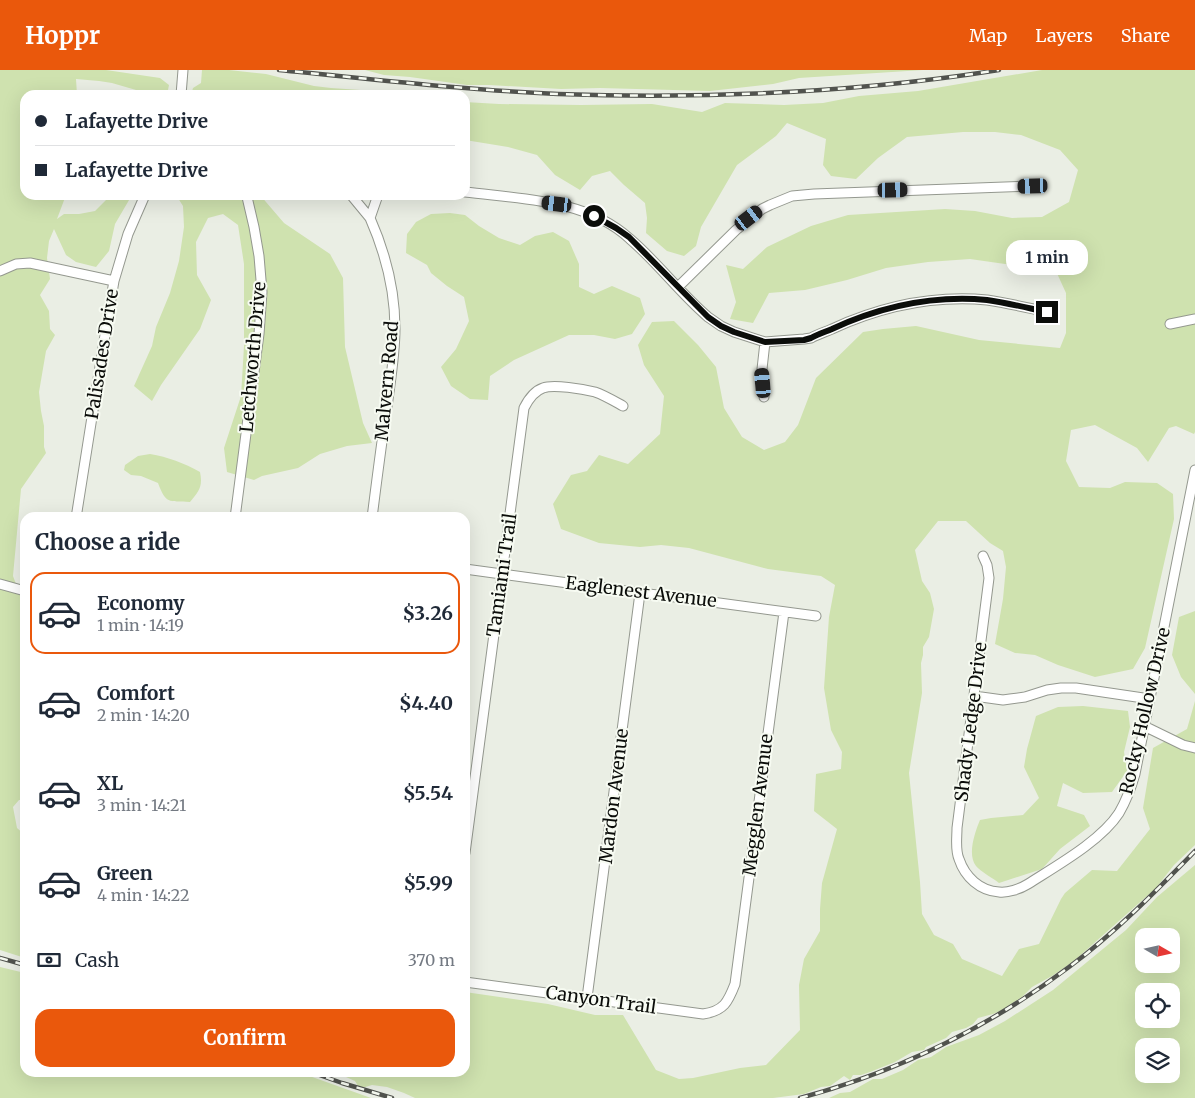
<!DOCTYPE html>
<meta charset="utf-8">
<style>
:root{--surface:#fff;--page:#f2f2f3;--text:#1f2937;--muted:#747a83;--line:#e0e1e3;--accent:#ea580c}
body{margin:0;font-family:Merriweather,serif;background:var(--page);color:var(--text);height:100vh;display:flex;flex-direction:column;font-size:19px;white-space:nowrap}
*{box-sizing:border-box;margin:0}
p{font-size:16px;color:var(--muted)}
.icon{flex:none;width:28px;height:28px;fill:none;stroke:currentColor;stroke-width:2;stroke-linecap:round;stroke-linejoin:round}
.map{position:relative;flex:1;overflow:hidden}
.side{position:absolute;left:20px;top:442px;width:450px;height:565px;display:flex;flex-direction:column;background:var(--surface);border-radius:15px;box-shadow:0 5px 20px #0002}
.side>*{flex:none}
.top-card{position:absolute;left:20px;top:20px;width:450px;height:110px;border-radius:15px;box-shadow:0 5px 20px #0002;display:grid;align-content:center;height:110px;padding:0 15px;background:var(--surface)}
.needle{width:32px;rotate:99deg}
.tools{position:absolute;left:1135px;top:858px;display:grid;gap:10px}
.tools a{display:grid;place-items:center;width:45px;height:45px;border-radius:10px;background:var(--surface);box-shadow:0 5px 20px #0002;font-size:25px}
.end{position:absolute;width:22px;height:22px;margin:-11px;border:6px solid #0b0d0a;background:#fff;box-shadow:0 0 0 2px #fff}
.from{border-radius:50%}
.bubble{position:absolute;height:35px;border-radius:15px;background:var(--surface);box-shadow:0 5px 20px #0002;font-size:16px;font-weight:700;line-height:35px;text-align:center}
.car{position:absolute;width:15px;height:30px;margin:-15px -8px;border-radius:6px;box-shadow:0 0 4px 1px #0007;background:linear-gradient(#222 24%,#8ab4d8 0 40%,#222 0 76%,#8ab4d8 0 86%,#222 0)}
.top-card b{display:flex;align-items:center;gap:18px;height:48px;font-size:19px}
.top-card b+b{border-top:1px solid var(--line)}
.top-card i{width:12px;height:12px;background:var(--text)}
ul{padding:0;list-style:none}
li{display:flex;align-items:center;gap:15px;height:82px;margin:0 10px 8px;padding:0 5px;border:2px solid transparent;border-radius:15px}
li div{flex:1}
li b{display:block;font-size:19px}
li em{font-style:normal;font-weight:700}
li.active{border-color:var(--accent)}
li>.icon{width:45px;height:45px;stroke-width:1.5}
h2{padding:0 15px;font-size:22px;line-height:60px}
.pay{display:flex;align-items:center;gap:12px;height:55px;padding:0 15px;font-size:19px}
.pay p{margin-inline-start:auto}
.primary-button{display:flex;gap:10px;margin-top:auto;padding:10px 15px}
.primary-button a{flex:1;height:58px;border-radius:15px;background:var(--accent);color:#fff;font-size:20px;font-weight:700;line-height:58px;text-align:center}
header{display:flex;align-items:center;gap:30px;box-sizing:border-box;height:70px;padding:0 25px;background:var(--accent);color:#fff}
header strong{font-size:24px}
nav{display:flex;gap:28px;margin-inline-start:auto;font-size:18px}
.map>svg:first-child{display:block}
</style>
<header>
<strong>Hoppr</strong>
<nav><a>Map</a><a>Layers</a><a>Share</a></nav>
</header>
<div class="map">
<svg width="1195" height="1028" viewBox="0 0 1195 1028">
<rect width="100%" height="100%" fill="#eaeee4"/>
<path fill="#cfe2af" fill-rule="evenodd" d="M 0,0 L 106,0 L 160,8 L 169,15 L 167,25 L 136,25 L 136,20 L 112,13 L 99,11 L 76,9 L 77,25 L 25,25 L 25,125 L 66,125 L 57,149 L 64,144 L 79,144 L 95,141 L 106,130 L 108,125 L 132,125 L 115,154 L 109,181 L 96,197 L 76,192 L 66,185 L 54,159 L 49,171 L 47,188 L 50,209 L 40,225 L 49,241 L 50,259 L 55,265 L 46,281 L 39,322 L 41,341 L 44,356 L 44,377 L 46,383 L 21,419 L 13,506 L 22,530 L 25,532 L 25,730 L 19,730 L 13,737 L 17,758 L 25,765 L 25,888 L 0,880 Z
M 202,0 L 229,0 L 266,4 L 314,16 L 331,18 L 405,23 L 414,25 L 191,25 L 193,18 L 201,13 Z
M 365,0 L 923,0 L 799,8 L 773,14 L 710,21 L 600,18 L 561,19 L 489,15 L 467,15 L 410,7 L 384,5 Z
M 1042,0 L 1195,0 L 1195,362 L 1194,364 L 1176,356 L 1169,358 L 1148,392 L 1137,378 L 1095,355 L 1071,360 L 1066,391 L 1079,417 L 1110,418 L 1125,412 L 1157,413 L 1173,424 L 1174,449 L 1145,578 L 1133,599 L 1095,607 L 1058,595 L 1035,585 L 1015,583 L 995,574 L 1003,529 L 1006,497 L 1003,481 L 990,473 L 966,451 L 938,451 L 915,480 L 922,511 L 930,523 L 934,539 L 929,567 L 923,577 L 923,585 L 921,593 L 922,623 L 909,703 L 920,812 L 922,844 L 934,865 L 953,874 L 962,889 L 1002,906 L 1019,879 L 1039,874 L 1061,829 L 1065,823 L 1092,800 L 1117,801 L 1150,759 L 1143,738 L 1153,678 L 1187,659 L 1195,631 L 1195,775 L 1174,795 L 1156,818 L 1074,891 L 1052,906 L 1032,917 L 1022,927 L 1002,940 L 993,944 L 978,948 L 973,954 L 966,958 L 952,962 L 946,968 L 926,977 L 924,980 L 912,982 L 895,992 L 870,1002 L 861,1005 L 853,1005 L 850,1010 L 844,1006 L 830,1016 L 821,1017 L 804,1024 L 773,1028 L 415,1028 L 404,1023 L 387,1017 L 372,1015 L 362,1018 L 358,1016 L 355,1011 L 346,1007 L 345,1003 L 465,1002 L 465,922 L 548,934 L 595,945 L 623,945 L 656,1000 L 679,1009 L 693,1008 L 740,998 L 766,995 L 800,960 L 799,915 L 804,889 L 820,861 L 820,839 L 822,813 L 837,759 L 814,741 L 816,704 L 841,699 L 842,682 L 831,660 L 824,618 L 829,547 L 835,515 L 821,506 L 768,499 L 689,478 L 661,475 L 640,477 L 599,473 L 561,459 L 553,434 L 571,405 L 587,401 L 599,385 L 628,394 L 660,364 L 664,326 L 644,295 L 638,275 L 652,252 L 674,251 L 698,275 L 716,297 L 724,338 L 742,367 L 764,380 L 785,372 L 798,355 L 816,308 L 863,262 L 883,259 L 916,256 L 979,270 L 1060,278 L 1066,263 L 1066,223 L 1055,199 L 1005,194 L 970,189 L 928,192 L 886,198 L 847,210 L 805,220 L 769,223 L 753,253 L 730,249 L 736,232 L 726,195 L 743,199 L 767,177 L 811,156 L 848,145 L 945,139 L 975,141 L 1012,148 L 1042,147 L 1069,132 L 1078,100 L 1060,80 L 1021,65 L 995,62 L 963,62 L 907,67 L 878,88 L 856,109 L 831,106 L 823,95 L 826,69 L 787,53 L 776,66 L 737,95 L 701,157 L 696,176 L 684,186 L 667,181 L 646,163 L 647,148 L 645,133 L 624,115 L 610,101 L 592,106 L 580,120 L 555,105 L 537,85 L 508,77 L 465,70 L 465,32 L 499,34 L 581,35 L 652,34 L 702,42 L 725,33 L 784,35 L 823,33 L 859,26 L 918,21 Z
M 176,125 L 237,125 L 238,126 L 260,125 L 284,153 L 330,184 L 343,208 L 345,277 L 363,353 L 372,373 L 347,376 L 320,384 L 298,398 L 262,406 L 254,410 L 227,402 L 224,378 L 241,326 L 244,276 L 244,194 L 238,155 L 223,144 L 208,148 L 196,172 L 197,205 L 211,230 L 200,259 L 161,315 L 152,331 L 134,316 L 152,276 L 156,257 L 170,223 L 179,191 L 184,157 L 183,136 Z
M 450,143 L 465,145 L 479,156 L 499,168 L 520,175 L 535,166 L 553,162 L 569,171 L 579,194 L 579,217 L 594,224 L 612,216 L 640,228 L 645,244 L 632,264 L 615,269 L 594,265 L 569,265 L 514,290 L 490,306 L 488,330 L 470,329 L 451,316 L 441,297 L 456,279 L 469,251 L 464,227 L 447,216 L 431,203 L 427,195 L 406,183 L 407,164 L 416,152 L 431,144 Z
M 150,384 C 168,387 184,393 200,402 C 203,417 199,421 190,432 C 168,431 166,434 158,413 L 141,406 L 131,405 L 124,400 L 125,395 L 138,386 Z
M 1195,541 L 1195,624 L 1181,607 L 1172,585 L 1179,547 Z
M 1083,636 L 1128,641 L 1130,657 L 1124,682 L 1127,701 L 1112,722 L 1083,723 L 1063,713 L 1057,736 L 1084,745 L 1090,756 L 1060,779 L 1042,799 L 999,813 C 994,809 980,801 976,796 C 967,785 975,762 980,750 L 991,748 L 1023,745 L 1039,728 L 1024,697 L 1027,679 L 1036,646 L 1058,637 Z
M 1195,795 L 1195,1028 L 829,1028 L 840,1023 L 850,1022 L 873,1009 L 882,1009 L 903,1000 L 918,990 L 931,987 L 946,977 L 979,965 L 1005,951 L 1053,920 L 1126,860 L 1157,827 ZM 1144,866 L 1171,866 L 1171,894 L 1144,894 ZM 1144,921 L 1171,921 L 1171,949 L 1144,949 ZM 1144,976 L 1171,976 L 1171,1004 L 1144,1004 Z
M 0,897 L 25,903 L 25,1002 L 301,1003 L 371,1028 L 0,1028 Z"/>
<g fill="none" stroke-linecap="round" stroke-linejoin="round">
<defs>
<path id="street" d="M 181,25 L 183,0
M 465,122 C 521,129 587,129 630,169 C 658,193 680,223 708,247 L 721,256 L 734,262 L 765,272 L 804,269 L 811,268 C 818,264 825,262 832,259 C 882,236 932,225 987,230 C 1008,233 1028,238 1047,242
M 351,125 L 370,148
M 0,201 L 16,194 L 30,193 L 114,211
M 678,217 L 736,160 L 762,139 L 770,135 L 792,126 L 814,124 L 1033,116
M 1170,254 L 1195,249
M 764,327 L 762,299 L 765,272
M 76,448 L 108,246 L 114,211 L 128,164 L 145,125
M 235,448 L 259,264 L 262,222 L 259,186 L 254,157 L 247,127 L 248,125
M 372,448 C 377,408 382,369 388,330 C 391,307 395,282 395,259 C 395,221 385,182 370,148 L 378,125
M 983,486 L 987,495 L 989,508 L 957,758 C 957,768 955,780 959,789 C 965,807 980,821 999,822 C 1008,823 1020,819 1028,814 C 1056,796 1101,771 1119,743 C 1126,731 1131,718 1135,704 L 1195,400
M 465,499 L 605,518 L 640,523 L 675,527 L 816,546
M 0,514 L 25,521
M 974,626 L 1003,630 L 1010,629 L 1025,627 L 1047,620 L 1061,618 L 1076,618 L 1150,629
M 1144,656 L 1183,675 L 1195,678
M 465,783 L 524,338 C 528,330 534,321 543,318 C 553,314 583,319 595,322 C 604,325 614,331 623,336
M 465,912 L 703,944 C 724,941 728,932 735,914 L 784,542
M 587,928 L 640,523"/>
</defs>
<use href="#street" stroke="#94988f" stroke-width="11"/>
<use href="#street" stroke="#fff" stroke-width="9"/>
<defs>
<path id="rail" d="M 279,0 C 372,9 465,20 558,24 C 705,29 854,23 999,0
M 0,888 L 25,895
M 311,1002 L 342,1013 L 392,1028
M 800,1028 C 897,1002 989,957 1069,897 C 1115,863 1155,822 1195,781"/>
</defs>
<use href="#rail" stroke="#51534e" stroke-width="4.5"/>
<use href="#rail" stroke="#f7fbf2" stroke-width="2.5" stroke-dasharray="8" stroke-linecap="butt"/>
</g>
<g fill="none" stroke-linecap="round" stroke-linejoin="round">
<path stroke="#0b0d0a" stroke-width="6" d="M 594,146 L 616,158 L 629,167 L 708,247 L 721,256 L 734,262 L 765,272 L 804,270 L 811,268 C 818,264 825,262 832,259 C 882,236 932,225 987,230 C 1008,233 1028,238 1047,242"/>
</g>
<g text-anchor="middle" stroke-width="4" stroke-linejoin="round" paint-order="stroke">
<g font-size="18" fill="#0b0d0a" stroke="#f7fbf2">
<text transform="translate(102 284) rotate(-81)" y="6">Palisades Drive</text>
<text transform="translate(253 287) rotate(-85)" y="6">Letchworth Drive</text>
<text transform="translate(387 311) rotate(-85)" y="6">Malvern Road</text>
<text transform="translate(502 505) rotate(-82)" y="6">Tamiami Trail</text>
<text transform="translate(641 522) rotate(7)" y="6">Eaglenest Avenue</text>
<text transform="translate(1145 641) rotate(-77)" y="6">Rocky Hollow Drive</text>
<text transform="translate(971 652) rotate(-83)" y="6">Shady Ledge Drive</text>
<text transform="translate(614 726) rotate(-83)" y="6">Mardon Avenue</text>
<text transform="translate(758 735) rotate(-83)" y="6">Megglen Avenue</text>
<text transform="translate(601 930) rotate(8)" y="6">Canyon Trail</text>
</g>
</g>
</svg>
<div class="tools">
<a><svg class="needle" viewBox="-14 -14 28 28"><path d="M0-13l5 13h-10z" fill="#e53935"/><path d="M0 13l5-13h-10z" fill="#747a83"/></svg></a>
<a><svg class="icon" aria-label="locate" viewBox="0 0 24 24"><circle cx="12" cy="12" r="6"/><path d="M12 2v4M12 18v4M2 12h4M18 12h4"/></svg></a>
<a><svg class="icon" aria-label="layers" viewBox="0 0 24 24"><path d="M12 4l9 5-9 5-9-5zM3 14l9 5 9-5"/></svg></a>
</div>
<i class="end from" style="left:594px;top:146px"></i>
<i class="end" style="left:1047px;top:242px"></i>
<div class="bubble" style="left:1006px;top:170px;width:82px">1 min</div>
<i class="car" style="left:1033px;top:116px;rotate:268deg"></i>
<i class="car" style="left:893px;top:120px;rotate:89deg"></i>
<i class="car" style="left:557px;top:134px;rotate:277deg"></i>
<i class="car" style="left:749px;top:148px;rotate:53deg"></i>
<i class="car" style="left:763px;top:313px;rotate:355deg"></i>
<div class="top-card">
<b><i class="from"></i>Lafayette Drive</b>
<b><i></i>Lafayette Drive</b>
</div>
<section class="side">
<h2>Choose a ride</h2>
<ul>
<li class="active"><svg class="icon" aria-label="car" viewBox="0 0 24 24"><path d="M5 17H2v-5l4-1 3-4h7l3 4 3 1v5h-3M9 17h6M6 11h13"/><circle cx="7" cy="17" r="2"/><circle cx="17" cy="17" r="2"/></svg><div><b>Economy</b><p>1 min · 14:19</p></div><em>$3.26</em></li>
<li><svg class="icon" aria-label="car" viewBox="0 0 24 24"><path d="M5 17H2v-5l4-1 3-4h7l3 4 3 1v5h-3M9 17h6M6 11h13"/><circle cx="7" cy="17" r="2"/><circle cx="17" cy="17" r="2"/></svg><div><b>Comfort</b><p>2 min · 14:20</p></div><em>$4.40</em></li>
<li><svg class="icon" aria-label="car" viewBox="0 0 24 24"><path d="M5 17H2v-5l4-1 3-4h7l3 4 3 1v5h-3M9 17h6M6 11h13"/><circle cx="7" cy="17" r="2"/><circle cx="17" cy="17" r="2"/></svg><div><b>XL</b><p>3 min · 14:21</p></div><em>$5.54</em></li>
<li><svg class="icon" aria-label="car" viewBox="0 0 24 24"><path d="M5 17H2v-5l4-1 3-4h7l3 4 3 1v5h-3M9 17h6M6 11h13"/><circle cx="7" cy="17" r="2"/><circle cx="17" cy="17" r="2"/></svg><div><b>Green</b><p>4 min · 14:22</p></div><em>$5.99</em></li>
</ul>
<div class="pay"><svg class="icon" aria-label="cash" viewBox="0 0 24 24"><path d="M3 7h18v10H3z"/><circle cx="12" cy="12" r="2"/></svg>Cash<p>370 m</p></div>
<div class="primary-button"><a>Confirm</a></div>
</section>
</div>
